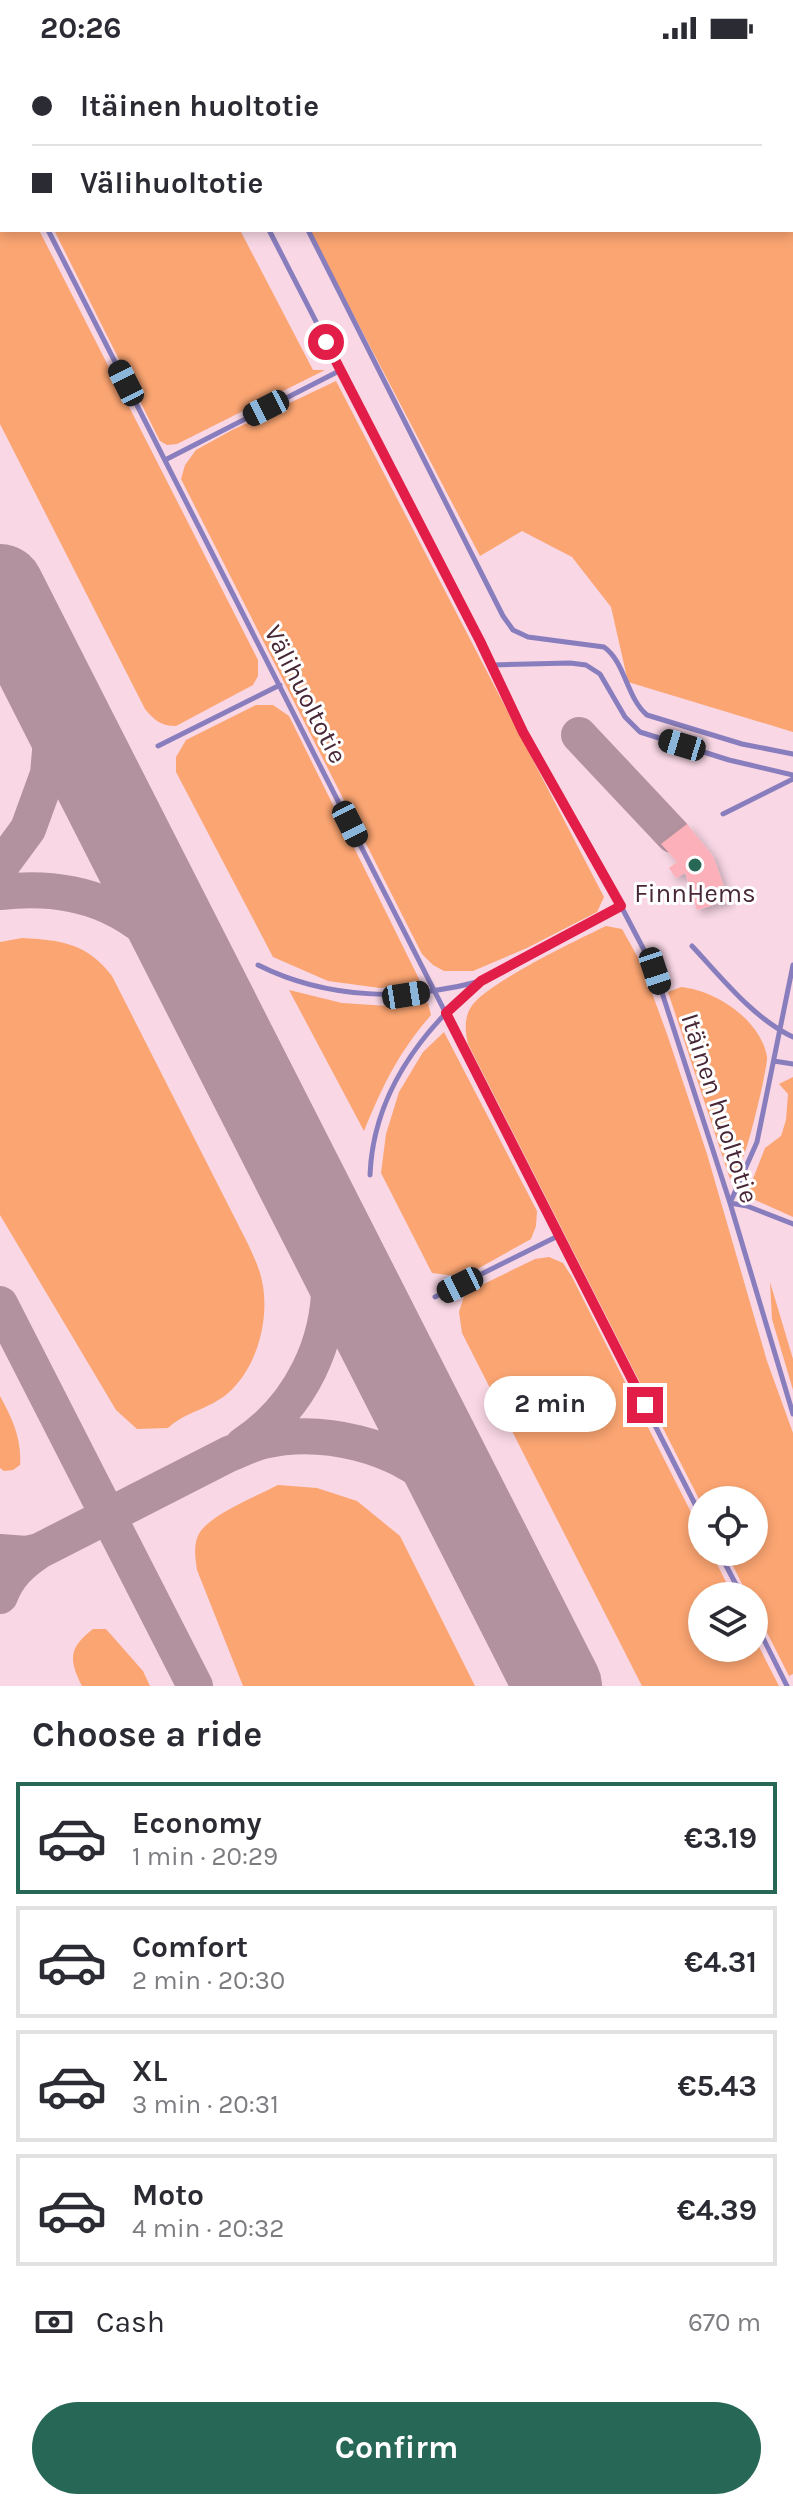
<!DOCTYPE html>
<meta charset="utf-8">
<style>
:root{--surface:#fff;--page:#f2f2f3;--text:#2b2b33;--muted:#7c7c81;--line:#e1e1e2;--accent:#276755}
body{margin:0;font-family:Karla,sans-serif;background:var(--page);color:var(--text);height:100vh;display:flex;flex-direction:column;font-size:30px;white-space:nowrap}
*{box-sizing:border-box;margin:0}
p{font-size:26px;color:var(--muted)}
.icon{flex:none;width:44px;height:44px;fill:none;stroke:currentColor;stroke-width:2;stroke-linecap:round;stroke-linejoin:round}
.map{position:relative;height:1630px;overflow:hidden}
.drawer{display:flex;flex-direction:column;background:var(--surface);flex:1}
.drawer>*{flex:none}
.top-card{position:absolute;left:0px;top:0px;width:794px;height:176px;box-shadow:0 4px 12px #0003;display:grid;align-content:center;height:176px;padding:0 32px;background:var(--surface)}
.buttons{position:absolute;left:688px;top:1430px;display:grid;gap:16px}
.buttons a{display:grid;place-items:center;width:80px;height:80px;border-radius:50%;background:var(--surface);box-shadow:0 4px 12px #0003;font-size:40px}
.end{position:absolute;width:36px;height:36px;margin:-18px;border:10px solid #e11d48;background:#fff;box-shadow:0 0 0 4px #fff}
.from{border-radius:50%}
.bubble{position:absolute;height:56px;border-radius:28px;background:var(--surface);box-shadow:0 4px 12px #0003;font-size:26px;font-weight:700;line-height:56px;text-align:center}
.car{position:absolute;width:24px;height:48px;margin:-24px -12px;border-radius:10px;box-shadow:0 0 6px 2px #0007;background:linear-gradient(#222 24%,#8ab4d8 0 40%,#222 0 76%,#8ab4d8 0 86%,#222 0)}
.top-card b{display:flex;align-items:center;gap:28px;height:76px;font-size:30px}
.top-card b+b{border-top:2px solid var(--line)}
.top-card i{width:20px;height:20px;background:var(--text)}
ul{padding:0;list-style:none}
li{display:flex;align-items:center;gap:24px;height:112px;margin:0 16px 12px;padding:0 16px;border:4px solid var(--line);border-radius:0px}
li div{flex:1}
li b{display:block;font-size:30px}
li em{font-style:normal;font-weight:700}
li.current{border-color:var(--accent)}
li>.icon{width:72px;height:72px;stroke-width:1.5}
h2{padding:0 32px;font-size:36px;line-height:96px}
.pay{display:flex;align-items:center;gap:20px;height:88px;padding:0 32px;font-size:30px}
.pay p{margin-inline-start:auto}
.primary-button{display:flex;gap:16px;margin-top:auto;padding:16px 32px}
.primary-button a{flex:1;height:92px;border-radius:48px;background:var(--accent);color:#fff;font-size:32px;font-weight:700;line-height:92px;text-align:center}
.status{display:flex;justify-content:space-between;align-items:center;height:56px;padding:0 40px;background:var(--surface);direction:ltr}
.status svg{height:22px;fill:currentColor}
.map>svg:first-child{display:block}
</style>
<div class="status"><b>20:26</b><svg viewBox="0 0 49 12"><path d="M0 12V9h3v3zM5 12V6h3v6zM10 12V3h3v9zM15 12V0h3v12zM26 1h20v11H26zM47 4h2v5h-2z"/></svg></div>
<div class="map">
<svg width="793" height="1630" viewBox="0 0 793 1630">
<defs>
<filter id="shadow"><feDropShadow dx="4.5" dy="4.5" stdDeviation="4" flood-color="#0004"/></filter>
</defs>
<rect width="100%" height="100%" fill="#f9d7e5"/>
<path fill="#fba572" d="M 219,0 L 793,0 L 793,676 L 628,626 L 611,551 L 572,501 L 522,475 L 480,500 L 309,174 L 792,174 L 792,2 L 220,2 Z
M 0,97 L 2,100 L 2,174 L 39,174 L 258,604 L 258,620 L 253,629 L 176,670 C 161,670 154,664 145,653 L 0,368 Z
M 54,174 L 240,174 L 313,314 L 325,314 L 177,388 L 167,389 L 160,385 Z
M 336,325 L 604,841 L 597,856 L 527,892 L 473,915 L 444,915 L 433,909 L 422,898 L 181,423 L 185,409 L 196,394 L 232,374 Z
M 256,649 L 273,649 L 289,660 L 421,927 L 380,932 L 328,925 L 273,901 L 176,716 L 176,701 L 186,684 Z
M 606,870 L 622,873 L 641,907 L 667,978 L 707,1098 L 767,1305 L 793,1377 L 793,1618 L 789,1620 L 754,1551 L 754,1540 L 748,1540 L 726,1496 L 754,1496 L 754,1444 L 702,1444 L 702,1449 L 468,988 C 465,976 464,962 471,951 C 485,928 577,884 606,870 Z
M 22,882 C 61,884 87,887 112,920 L 248,1188 C 252,1197 257,1207 260,1217 C 272,1256 259,1311 227,1338 C 209,1353 185,1356 168,1372 L 137,1373 L 116,1354 L 0,1159 L 0,886 Z
M 681,931 C 715,934 761,964 767,1001 C 768,1010 750,1084 745,1096 C 742,1106 735,1114 730,1123 L 668,936 Z
M 289,934 L 342,947 L 388,950 L 428,947 L 431,959 C 398,997 383,1029 364,1075 Z
M 444,976 L 537,1155 L 536,1170 L 531,1183 L 463,1221 L 432,1217 L 381,1117 L 386,1078 L 399,1036 L 423,996 Z
M 793,1021 L 793,1161 L 751,1142 L 749,1133 L 765,1092 L 781,1080 L 786,1064 L 788,1038 L 779,1028 Z
M 549,1201 L 563,1207 L 572,1221 L 702,1478 L 702,1496 L 711,1496 L 733,1540 L 702,1540 L 702,1592 L 754,1592 L 754,1581 L 779,1630 L 642,1630 L 462,1277 L 459,1256 L 465,1237 L 535,1203 Z
M 770,1226 L 793,1303 L 793,1334 L 772,1263 Z
M 0,1340 C 12,1362 22,1383 20,1409 L 13,1414 L 4,1415 L 0,1412 Z
M 278,1429 L 317,1432 L 357,1445 L 400,1480 L 475,1630 L 243,1630 L 197,1514 C 195,1501 193,1487 200,1476 C 213,1457 257,1440 278,1429 Z
M 93,1573 L 106,1573 L 143,1615 L 150,1630 L 82,1630 C 69,1604 68,1592 93,1573 Z"/>
<g fill="none" stroke-linecap="round" stroke-linejoin="round">
<path stroke="#25a685" stroke-width="4" d="M 246,2 L 248,0"/>
<path stroke="#b392a0" stroke-width="36" d="M 579,679 L 673,779
M 0,811 L 28,773 L 48,718 L 51,684 L 44,633 L 32,594
M 0,836 C 86,826 137,855 194,917
M 0,1248 L 195,1630
M 243,1389 C 301,1351 333,1284 329,1214 C 328,1186 315,1159 305,1132
M 0,1496 L 27,1498 L 39,1495 L 229,1398 C 240,1394 251,1388 263,1385 C 322,1371 398,1389 441,1432 C 461,1451 475,1473 490,1496
M 0,1540 C 8,1519 21,1507 39,1495"/>
<path stroke="#b392a0" stroke-width="88" d="M 0,532 L 558,1630"/>
</g>
<path fill="#fbb0ba" filter="url(#shadow)" d="M 687,768 L 713,800 L 729,844 L 697,854 L 685,817 L 676,822 L 669,812 L 677,806 L 661,788 Z"/>
<g fill="none" stroke-linecap="round" stroke-linejoin="round">
<path stroke="#897ebd" stroke-width="5" d="M 129,0 L 130,2
M 179,0 L 180,2
M 216,0 L 217,2
M 0,73 L 2,73
M 0,79 L 2,83
M 48,174 L 702,1462
M 269,174 L 480,585 L 523,676 L 621,850 L 655,915 L 730,1147 L 793,1358
M 308,174 L 503,560 L 513,574 L 528,581 L 604,591 C 626,607 626,641 647,659 L 742,688 L 793,698
M 165,404 L 341,314
M 492,609 L 570,607 L 586,609 L 600,618 L 625,661 L 640,676 L 729,704 L 793,719
M 158,690 L 280,629
M 723,758 L 793,723
M 692,890 C 722,922 753,962 793,981
M 258,909 C 328,944 407,945 481,925 L 621,850
M 793,909 L 757,1086 L 730,1147 L 747,1150 L 793,1168
M 774,1005 L 793,1008
M 370,1119 C 373,1041 419,977 477,928
M 435,1241 L 558,1180
M 719,1496 L 742,1540
M 754,1564 L 787,1630"/>
</g>
<g fill="none" stroke-linecap="round" stroke-linejoin="round">
<path stroke="#e11d48" stroke-width="10" d="M 326,286 L 480,585 L 523,676 L 621,850 L 481,925 L 446,957 L 645,1349"/>
</g>
<circle fill="#276755" stroke="#fff" stroke-width="3" cx="695" cy="809" r="8"/>
<g text-anchor="middle" stroke-width="6" stroke-linejoin="round" paint-order="stroke">
<g font-size="26" fill="#482837" stroke="#fff">
<text transform="translate(306 638) rotate(63)" y="9">Välihuoltotie</text>
<text transform="translate(720 1052) rotate(72)" y="9">Itäinen huoltotie</text>
</g>
<g font-size="26" fill="#482837" stroke="#fff">
<text x="695" y="846">FinnHems</text>
</g>
</g>
</svg>
<div class="buttons">
<a><svg class="icon" aria-label="locate" viewBox="0 0 24 24"><circle cx="12" cy="12" r="6"/><path d="M12 2v4M12 18v4M2 12h4M18 12h4"/></svg></a>
<a><svg class="icon" aria-label="layers" viewBox="0 0 24 24"><path d="M12 4l9 5-9 5-9-5zM3 14l9 5 9-5"/></svg></a>
</div>
<i class="end from" style="left:326px;top:286px"></i>
<i class="end" style="left:645px;top:1349px"></i>
<div class="bubble" style="left:484px;top:1320px;width:132px">2 min</div>
<i class="car" style="left:126px;top:327px;rotate:333deg"></i>
<i class="car" style="left:266px;top:352px;rotate:243deg"></i>
<i class="car" style="left:682px;top:689px;rotate:287deg"></i>
<i class="car" style="left:350px;top:768px;rotate:153deg"></i>
<i class="car" style="left:655px;top:915px;rotate:162deg"></i>
<i class="car" style="left:406px;top:939px;rotate:81deg"></i>
<i class="car" style="left:460px;top:1229px;rotate:244deg"></i>
<div class="top-card">
<b><i class="from"></i>Itäinen huoltotie</b>
<b><i></i>Välihuoltotie</b>
</div>
</div>
<section class="drawer">
<h2>Choose a ride</h2>
<ul>
<li class="current"><svg class="icon" aria-label="car" viewBox="0 0 24 24"><path d="M5 17H2v-5l4-1 3-4h7l3 4 3 1v5h-3M9 17h6M6 11h13"/><circle cx="7" cy="17" r="2"/><circle cx="17" cy="17" r="2"/></svg><div><b>Economy</b><p>1 min · 20:29</p></div><em>€3.19</em></li>
<li><svg class="icon" aria-label="car" viewBox="0 0 24 24"><path d="M5 17H2v-5l4-1 3-4h7l3 4 3 1v5h-3M9 17h6M6 11h13"/><circle cx="7" cy="17" r="2"/><circle cx="17" cy="17" r="2"/></svg><div><b>Comfort</b><p>2 min · 20:30</p></div><em>€4.31</em></li>
<li><svg class="icon" aria-label="car" viewBox="0 0 24 24"><path d="M5 17H2v-5l4-1 3-4h7l3 4 3 1v5h-3M9 17h6M6 11h13"/><circle cx="7" cy="17" r="2"/><circle cx="17" cy="17" r="2"/></svg><div><b>XL</b><p>3 min · 20:31</p></div><em>€5.43</em></li>
<li><svg class="icon" aria-label="car" viewBox="0 0 24 24"><path d="M5 17H2v-5l4-1 3-4h7l3 4 3 1v5h-3M9 17h6M6 11h13"/><circle cx="7" cy="17" r="2"/><circle cx="17" cy="17" r="2"/></svg><div><b>Moto</b><p>4 min · 20:32</p></div><em>€4.39</em></li>
</ul>
<div class="pay"><svg class="icon" aria-label="cash" viewBox="0 0 24 24"><path d="M3 7h18v10H3z"/><circle cx="12" cy="12" r="2"/></svg>Cash<p>670 m</p></div>
<div class="primary-button"><a>Confirm</a></div>
</section>
